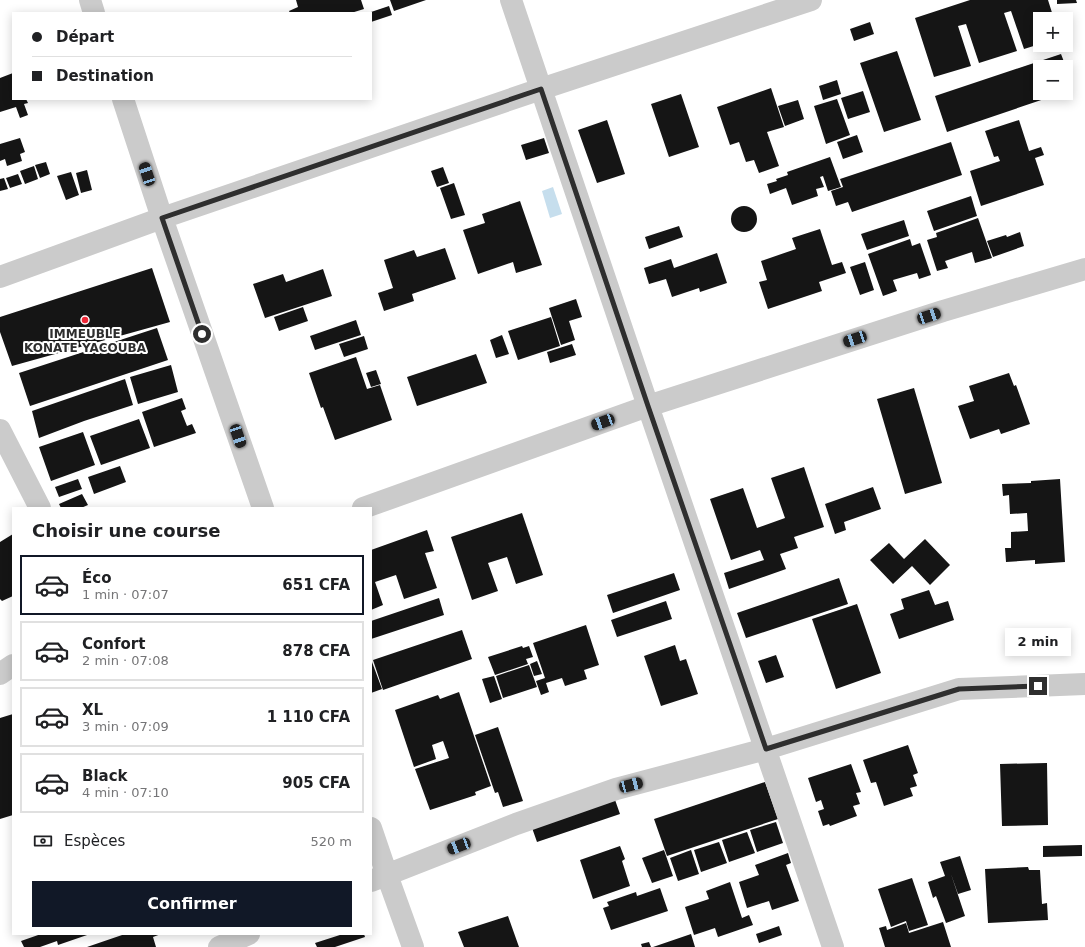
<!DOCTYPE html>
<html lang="fr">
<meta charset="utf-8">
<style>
:root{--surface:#fff;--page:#f2f2f2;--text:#202124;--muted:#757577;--line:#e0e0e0;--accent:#111827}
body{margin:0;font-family:"DejaVu Sans",sans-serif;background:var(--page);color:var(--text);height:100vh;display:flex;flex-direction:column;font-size:15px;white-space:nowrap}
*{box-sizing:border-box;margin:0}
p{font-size:13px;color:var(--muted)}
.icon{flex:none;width:22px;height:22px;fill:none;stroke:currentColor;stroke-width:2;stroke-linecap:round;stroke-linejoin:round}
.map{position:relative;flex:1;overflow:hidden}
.panel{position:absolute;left:12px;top:507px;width:360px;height:428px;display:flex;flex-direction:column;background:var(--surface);border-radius:0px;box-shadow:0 2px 10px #0003}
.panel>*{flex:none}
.top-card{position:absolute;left:12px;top:12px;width:360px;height:88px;border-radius:0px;box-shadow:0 2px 10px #0003;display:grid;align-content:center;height:88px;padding:0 20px;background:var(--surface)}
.buttons{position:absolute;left:1033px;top:12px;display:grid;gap:8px}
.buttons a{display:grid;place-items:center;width:40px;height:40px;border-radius:0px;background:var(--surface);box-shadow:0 2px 10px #0003;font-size:20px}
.end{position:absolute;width:18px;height:18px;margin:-9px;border:5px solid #2e2e2e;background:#fff;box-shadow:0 0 0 2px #fff}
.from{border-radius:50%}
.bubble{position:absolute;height:28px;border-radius:0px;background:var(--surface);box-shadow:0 2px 10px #0003;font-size:13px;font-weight:700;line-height:28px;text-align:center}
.car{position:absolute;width:12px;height:24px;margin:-12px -6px;border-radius:5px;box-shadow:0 0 3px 1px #0007;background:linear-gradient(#222 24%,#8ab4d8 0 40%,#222 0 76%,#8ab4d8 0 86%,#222 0)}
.top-card b{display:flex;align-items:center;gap:14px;height:38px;font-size:15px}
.top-card b+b{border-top:1px solid var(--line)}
.top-card i{width:10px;height:10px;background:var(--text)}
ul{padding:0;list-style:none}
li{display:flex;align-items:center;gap:12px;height:60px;margin:0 8px 6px;padding:0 12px;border:2px solid var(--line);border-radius:0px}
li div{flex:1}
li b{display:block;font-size:15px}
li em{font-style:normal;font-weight:700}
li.current{border-color:var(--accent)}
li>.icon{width:36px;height:36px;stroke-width:1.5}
h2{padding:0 20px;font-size:18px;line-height:48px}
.pay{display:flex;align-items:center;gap:10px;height:44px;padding:0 20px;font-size:15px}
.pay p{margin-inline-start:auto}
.button{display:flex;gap:8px;margin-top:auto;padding:8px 20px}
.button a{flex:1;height:46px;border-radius:0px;background:var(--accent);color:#fff;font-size:16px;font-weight:700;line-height:46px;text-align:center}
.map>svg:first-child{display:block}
</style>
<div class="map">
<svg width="1085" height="947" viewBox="0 0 1085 947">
<rect width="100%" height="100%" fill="#fff"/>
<path fill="#c6deed" d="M 553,187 L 562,214 L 550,218 L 542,191 Z"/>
<path fill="#151515" d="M 296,0 L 361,0 L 364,9 L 351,13 L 290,13 L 289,11 L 298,7 Z
M 390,0 L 426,0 L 394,11 Z
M 970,0 L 1048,0 L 1054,19 L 1040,19 L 1040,44 L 1024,49 L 1011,11 L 1004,13 L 1017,51 L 979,63 L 966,24 L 958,26 L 971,66 L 934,77 L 915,18 Z
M 1057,0 L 1076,0 L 1077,3 L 1057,4 Z
M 389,6 L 392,15 L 371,22 L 371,12 Z
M 870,22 L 874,34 L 854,41 L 850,29 Z
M 897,51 L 921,120 L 884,132 L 860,63 Z
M 1061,54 L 1066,67 L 1040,67 L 1040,93 L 1062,93 L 947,132 L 935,96 Z
M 1066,68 L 1073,90 L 1066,92 Z
M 13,73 L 13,99 L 26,99 L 28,103 L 24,104 L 28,115 L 20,118 L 16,107 L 0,112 L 0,78 Z
M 837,80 L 841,94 L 823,100 L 819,86 Z
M 771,88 L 784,127 L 767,132 L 779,166 L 759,173 L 754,160 L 746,162 L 739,142 L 730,145 L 717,107 Z
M 863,91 L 870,112 L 848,119 L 841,98 Z
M 681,94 L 699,147 L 669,157 L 651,104 Z
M 837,99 L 850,135 L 826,144 L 814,106 Z
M 798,100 L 804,119 L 785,126 L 778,106 Z
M 607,120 L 625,174 L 597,183 L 578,130 Z
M 1019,120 L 1029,151 L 1041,147 L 1044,155 L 1035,158 L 1044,185 L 981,206 L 970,171 L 1000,161 L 998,156 L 994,157 L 985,131 Z
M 857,135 L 863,152 L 843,159 L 837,142 Z
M 20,138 L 25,152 L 20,154 L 22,161 L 7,166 L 5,159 L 0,161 L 0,144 Z
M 544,138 L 549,153 L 526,160 L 521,145 Z
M 951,142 L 962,175 L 852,212 L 848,202 L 836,206 L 831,191 L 843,187 L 840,179 Z
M 830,157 L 841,187 L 828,191 L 823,176 L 820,177 L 824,187 L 816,189 L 818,196 L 792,205 L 786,188 L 770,194 L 767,184 L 777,181 L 776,179 L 788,175 L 787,172 Z
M 46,162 L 50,174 L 40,178 L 35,165 Z
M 34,166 L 38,179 L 25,184 L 20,171 Z
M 443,167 L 449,183 L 437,187 L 431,171 Z
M 87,170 L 92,190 L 81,193 L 76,173 Z
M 71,172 L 79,195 L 66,200 L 57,176 Z
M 18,174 L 22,184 L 10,188 L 6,178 Z
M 4,178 L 8,189 L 0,191 L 0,179 Z
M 454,183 L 465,215 L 451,219 L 440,188 Z
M 971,196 L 977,216 L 934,231 L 927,211 Z
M 520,201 L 542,265 L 516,273 L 513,262 L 478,274 L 463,230 L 485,223 L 482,214 Z
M731 219a13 13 0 1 1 26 0a13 13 0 1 1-26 0Z
M 978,218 L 992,258 L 975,263 L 972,252 L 945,261 L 948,268 L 937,271 L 927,240 L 937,237 L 936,233 Z
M 904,220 L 909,236 L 867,250 L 861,234 Z
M 679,226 L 683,237 L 649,249 L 645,237 Z
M 820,229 L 832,265 L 842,262 L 846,273 L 819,282 L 822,291 L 768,309 L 759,282 L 767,280 L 761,261 L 796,249 L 792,238 Z
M 1020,232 L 1024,246 L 993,257 L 987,241 L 1006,235 L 1007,237 Z
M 910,239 L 912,246 L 920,243 L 931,275 L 919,279 L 917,273 L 893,280 L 897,291 L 883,296 L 868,254 Z
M 445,248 L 456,279 L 412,294 L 414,301 L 384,311 L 378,293 L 393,288 L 384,260 L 414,250 L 417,257 Z
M 717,253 L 727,283 L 700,292 L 699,288 L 672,297 L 666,279 L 649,284 L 644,268 L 671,259 L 674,268 Z
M 865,262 L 874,290 L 860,295 L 850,267 Z
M 152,268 L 170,322 L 12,366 L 0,332 L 0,317 Z
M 323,269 L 332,296 L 265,318 L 253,284 L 283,274 L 286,282 Z
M 576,299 L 582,317 L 569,321 L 575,340 L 561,345 L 549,308 Z
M 303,307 L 308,321 L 279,331 L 274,317 Z
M 551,317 L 560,346 L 518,360 L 508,331 Z
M 356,320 L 361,335 L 315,350 L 310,336 Z
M 157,328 L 168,360 L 30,406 L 19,373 Z
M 502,335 L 509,354 L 496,358 L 490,340 Z
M 364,336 L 368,349 L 344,357 L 339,344 Z
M 572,344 L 576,355 L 550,363 L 547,352 Z
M 476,354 L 487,383 L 417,406 L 407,377 Z
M 356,357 L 367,389 L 380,385 L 392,420 L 335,440 L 323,407 L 321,408 L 309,373 Z
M 171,365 L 178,392 L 138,404 L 130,377 Z
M 376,370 L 381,384 L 371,387 L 366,373 Z
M 1009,373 L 1014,386 L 1016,385 L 1030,424 L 1001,434 L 999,429 L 970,439 L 958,406 L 974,401 L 969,386 Z
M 125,379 L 133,405 L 84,421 L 39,438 L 32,411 Z
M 914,388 L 942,483 L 905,494 L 877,399 Z
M 182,398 L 186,409 L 181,411 L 187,426 L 192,424 L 196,433 L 154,447 L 142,412 Z
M 139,419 L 150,448 L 101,465 L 90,436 Z
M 83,432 L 95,465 L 51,481 L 39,447 Z
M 120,466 L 126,482 L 94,494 L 88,477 Z
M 804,467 L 824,527 L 794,537 L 798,548 L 780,554 L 786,569 L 729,589 L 724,573 L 764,560 L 760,550 L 731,560 L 710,499 L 743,488 L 757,528 L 785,518 L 771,478 Z
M 78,479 L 82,489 L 59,497 L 55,487 Z
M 1060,479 L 1065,562 L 1035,564 L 1035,560 L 1006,562 L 1005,548 L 1011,548 L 1011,532 L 1028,531 L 1027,513 L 1010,514 L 1009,495 L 1003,496 L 1002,484 L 1031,483 L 1031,481 Z
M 873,487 L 881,509 L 844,522 L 846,530 L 835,534 L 825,504 Z
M 82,494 L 88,505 L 81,508 L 61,508 L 59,504 Z
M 522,513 L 543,575 L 516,584 L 507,557 L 488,563 L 498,591 L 472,600 L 451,537 Z
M 427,530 L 434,551 L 425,553 L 437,588 L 404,599 L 396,575 L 375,582 L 383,605 L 371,610 L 371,550 Z
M 13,534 L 13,596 L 2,601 L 0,599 L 0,542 Z
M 925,539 L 950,565 L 930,585 L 912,566 L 893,584 L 870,560 L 889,543 L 904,559 Z
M 674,573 L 680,590 L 613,613 L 607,595 Z
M 839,578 L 848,604 L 746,638 L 737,613 Z
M 929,590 L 935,605 L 948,601 L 954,620 L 899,639 L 890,614 L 904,609 L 901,599 Z
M 439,598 L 444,615 L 371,639 L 371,621 Z
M 666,601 L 672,619 L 617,637 L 611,620 Z
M 857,604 L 881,673 L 836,689 L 812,619 Z
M 586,625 L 599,665 L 584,670 L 587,679 L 565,686 L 562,678 L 546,683 L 549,692 L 541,695 L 536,681 L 545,678 L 533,643 Z
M 462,630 L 472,659 L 383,690 L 373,660 Z
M 675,645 L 680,661 L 686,659 L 698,694 L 661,706 L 644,656 Z
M 522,646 L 523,648 L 529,646 L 533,657 L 526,659 L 528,664 L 495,675 L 488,657 Z
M 776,655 L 784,677 L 766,683 L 758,661 Z
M 537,661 L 542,674 L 534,676 L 530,664 Z
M 371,662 L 372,662 L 382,689 L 371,693 Z
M 529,665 L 537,687 L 503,698 L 496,676 Z
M 494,676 L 502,699 L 490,703 L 482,679 Z
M 459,692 L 491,786 L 475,792 L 476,795 L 430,810 L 415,769 L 449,758 L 443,741 L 432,745 L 436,759 L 414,767 L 395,710 L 438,695 L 440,699 Z
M 13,714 L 13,815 L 0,819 L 0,718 Z
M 498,727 L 523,801 L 503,807 L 498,792 L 495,793 L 475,735 Z
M 908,745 L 918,773 L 913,775 L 917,786 L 910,788 L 913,796 L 884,806 L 876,782 L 871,783 L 863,760 Z
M 1047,763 L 1048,825 L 1002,826 L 1000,764 Z
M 851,764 L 861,792 L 856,793 L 860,804 L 853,806 L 857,816 L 830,826 L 829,824 L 823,826 L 818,811 L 824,809 L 821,800 L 816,802 L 808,778 Z
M 765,782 L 778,819 L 667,856 L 654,819 Z
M 614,797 L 620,814 L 537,842 L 531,825 Z
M 776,822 L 783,843 L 757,852 L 750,830 Z
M 747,832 L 755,853 L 729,862 L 722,840 Z
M 719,842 L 727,863 L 701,872 L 694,850 Z
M 1082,845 L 1082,856 L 1043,857 L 1043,846 Z
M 620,846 L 625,859 L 622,861 L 630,886 L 593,899 L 580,860 Z
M 664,850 L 673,876 L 652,883 L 642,858 Z
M 691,850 L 699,874 L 678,881 L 670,858 Z
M 788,853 L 791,863 L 786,865 L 799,901 L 772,910 L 769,901 L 747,908 L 739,882 L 759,875 L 755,865 Z
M 960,856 L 971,890 L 958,894 L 951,874 L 965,916 L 946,923 L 936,896 L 933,898 L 928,882 L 945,876 L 940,862 Z
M 1028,867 L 1029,870 L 1040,870 L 1042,904 L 1047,903 L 1048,920 L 988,923 L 985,869 Z
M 912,878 L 928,925 L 909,931 L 906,921 L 891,927 L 878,889 Z
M 730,882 L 742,918 L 749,915 L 753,925 L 718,937 L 715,928 L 694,935 L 685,907 L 709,899 L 706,891 Z
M 660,888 L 668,911 L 611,930 L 603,908 L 609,906 L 607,902 L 636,892 L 637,896 Z
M 508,916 L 519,947 L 464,947 L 458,932 Z
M 943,922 L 951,947 L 885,947 L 879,928 L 886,926 L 887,930 L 906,923 L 909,933 Z
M 779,926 L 782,935 L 759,943 L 756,934 Z
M 41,934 L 90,934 L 58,945 L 57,941 L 40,947 L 24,947 L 21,941 Z
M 125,934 L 161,934 L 153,937 L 156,947 L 87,947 Z
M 343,934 L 364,934 L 365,937 L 335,947 L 317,947 L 315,943 Z
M 691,934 L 695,947 L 653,947 Z
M 649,942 L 651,947 L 642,947 L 641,944 Z"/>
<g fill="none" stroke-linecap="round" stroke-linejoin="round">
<path stroke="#cbcbcb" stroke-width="22" d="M 90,0 L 94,13
M 511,0 L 648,406 L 833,947
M 123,99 L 162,218 L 263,508
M 0,277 L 162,218 L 541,89 L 811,0
M 0,430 L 40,508
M 363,508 L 648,406 L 943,311 L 1085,269
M 0,674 L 13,665
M 371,828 L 387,875 L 413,947
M 371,881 L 516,824 L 616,789 L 766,749 L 959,689 L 1085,684
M 219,947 L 249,934"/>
</g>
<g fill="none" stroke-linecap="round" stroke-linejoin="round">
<path stroke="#2e2e2e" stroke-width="5" d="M 202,334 L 162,218 L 541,89 L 648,406 L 766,749 L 959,689 L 1038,686"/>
</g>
<circle fill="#ef2737" stroke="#fff" stroke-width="1.5" cx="85" cy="320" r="4"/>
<g text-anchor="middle" stroke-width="4" stroke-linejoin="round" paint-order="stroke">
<g font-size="12" font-weight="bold" fill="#2e2e2e" stroke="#fff">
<text x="85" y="338">IMMEUBLE<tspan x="85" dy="14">KONATE YACOUBA</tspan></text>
</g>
</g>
</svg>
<div class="buttons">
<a>+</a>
<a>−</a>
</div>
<i class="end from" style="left:202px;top:334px"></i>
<i class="end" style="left:1038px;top:686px"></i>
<div class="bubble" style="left:1005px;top:628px;width:66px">2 min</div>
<i class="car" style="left:147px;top:174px;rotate:342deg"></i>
<i class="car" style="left:929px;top:316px;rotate:72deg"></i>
<i class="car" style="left:855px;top:339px;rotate:252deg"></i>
<i class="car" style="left:603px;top:422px;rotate:250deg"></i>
<i class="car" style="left:238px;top:436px;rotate:161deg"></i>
<i class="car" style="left:631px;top:785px;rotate:75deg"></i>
<i class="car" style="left:459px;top:846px;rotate:249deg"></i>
<div class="top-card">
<b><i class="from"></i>Départ</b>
<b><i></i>Destination</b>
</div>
<section class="panel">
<h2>Choisir une course</h2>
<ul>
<li class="current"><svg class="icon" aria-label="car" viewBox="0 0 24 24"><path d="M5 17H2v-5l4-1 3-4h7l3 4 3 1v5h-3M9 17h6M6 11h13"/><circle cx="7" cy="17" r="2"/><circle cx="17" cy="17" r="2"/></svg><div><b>Éco</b><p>1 min · 07:07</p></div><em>651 CFA</em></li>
<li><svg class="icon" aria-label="car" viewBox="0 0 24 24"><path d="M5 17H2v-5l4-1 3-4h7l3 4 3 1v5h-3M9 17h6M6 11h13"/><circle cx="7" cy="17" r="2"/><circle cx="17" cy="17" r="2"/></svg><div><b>Confort</b><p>2 min · 07:08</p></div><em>878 CFA</em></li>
<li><svg class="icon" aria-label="car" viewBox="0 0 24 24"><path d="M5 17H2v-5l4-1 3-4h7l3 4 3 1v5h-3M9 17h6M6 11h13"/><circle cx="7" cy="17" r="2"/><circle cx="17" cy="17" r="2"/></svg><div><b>XL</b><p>3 min · 07:09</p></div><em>1 110 CFA</em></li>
<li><svg class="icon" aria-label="car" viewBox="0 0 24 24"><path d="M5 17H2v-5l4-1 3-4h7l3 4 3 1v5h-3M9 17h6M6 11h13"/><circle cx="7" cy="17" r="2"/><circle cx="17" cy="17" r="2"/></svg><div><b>Black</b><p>4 min · 07:10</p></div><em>905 CFA</em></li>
</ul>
<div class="pay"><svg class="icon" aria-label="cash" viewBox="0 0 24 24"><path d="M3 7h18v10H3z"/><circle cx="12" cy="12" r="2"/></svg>Espèces<p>520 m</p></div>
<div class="button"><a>Confirmer</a></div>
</section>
</div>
